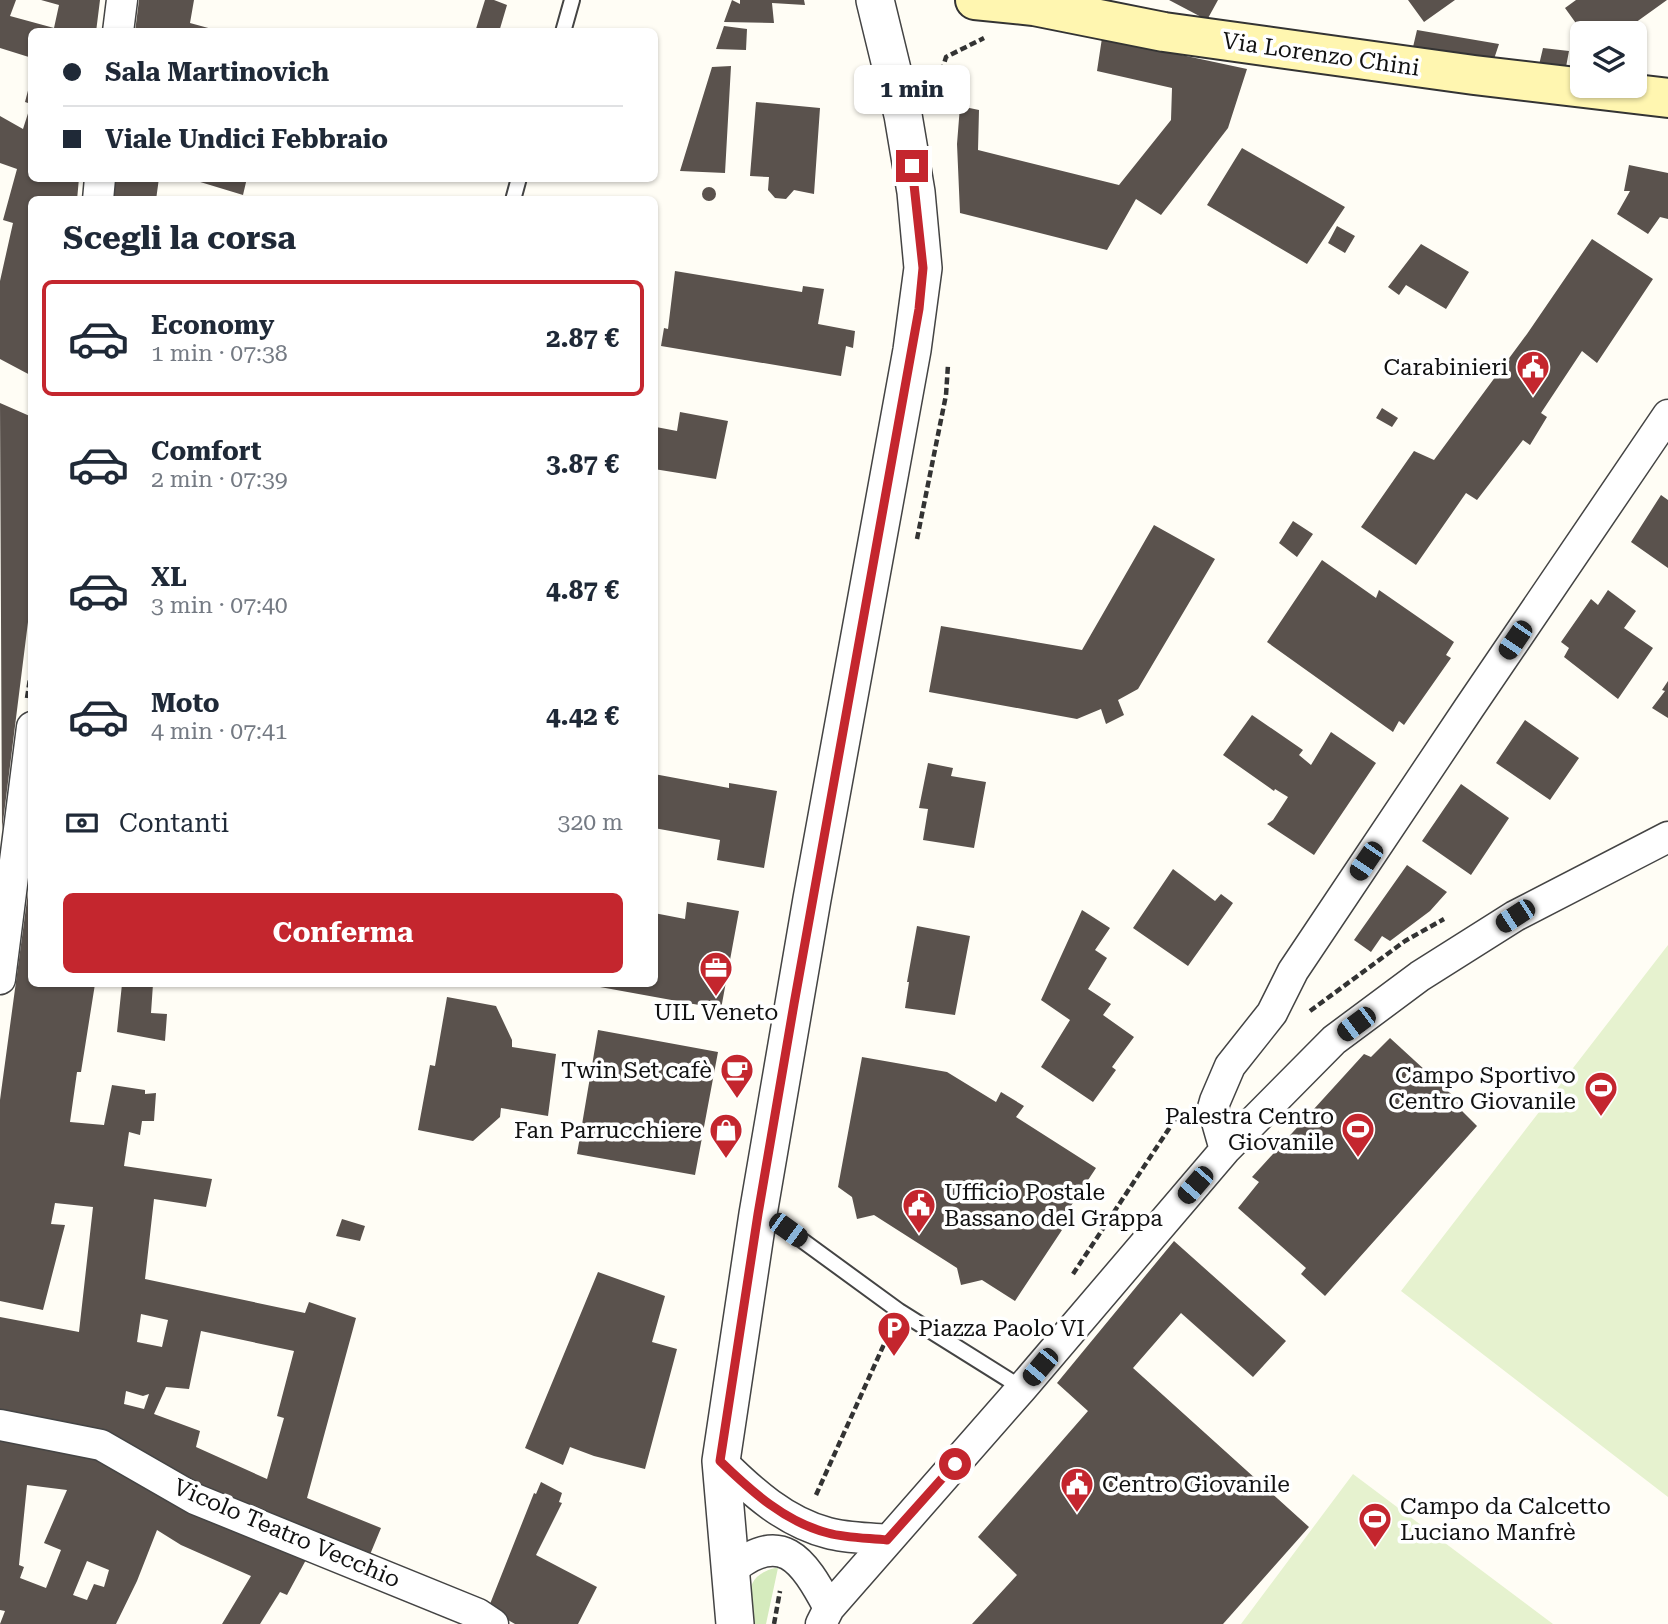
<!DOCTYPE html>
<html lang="it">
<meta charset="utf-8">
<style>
:root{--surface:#fff;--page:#f2f2f3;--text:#1f2937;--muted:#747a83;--line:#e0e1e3;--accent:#c4262e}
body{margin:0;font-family:"Roboto Serif",serif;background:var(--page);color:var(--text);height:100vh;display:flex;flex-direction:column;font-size:26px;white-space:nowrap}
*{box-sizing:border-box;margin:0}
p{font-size:23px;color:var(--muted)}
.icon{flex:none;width:38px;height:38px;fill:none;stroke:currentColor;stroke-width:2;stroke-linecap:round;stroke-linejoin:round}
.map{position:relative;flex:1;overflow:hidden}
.details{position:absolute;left:28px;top:196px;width:630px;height:791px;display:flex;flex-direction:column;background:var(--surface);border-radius:10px;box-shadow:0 2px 5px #0004}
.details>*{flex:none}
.banner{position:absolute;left:28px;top:28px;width:630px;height:154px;border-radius:10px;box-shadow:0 2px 5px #0004;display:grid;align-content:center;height:154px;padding:0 35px;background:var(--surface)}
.tools{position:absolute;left:1570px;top:21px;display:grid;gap:14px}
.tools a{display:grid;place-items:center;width:77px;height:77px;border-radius:10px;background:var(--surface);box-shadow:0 2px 5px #0004;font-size:35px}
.end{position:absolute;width:32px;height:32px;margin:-16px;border:9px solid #c4262e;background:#fff;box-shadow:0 0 0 4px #fff}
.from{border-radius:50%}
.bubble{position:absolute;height:49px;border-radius:10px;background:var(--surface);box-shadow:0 2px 5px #0004;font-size:23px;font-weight:700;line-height:49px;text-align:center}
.car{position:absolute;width:21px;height:42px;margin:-21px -10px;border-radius:9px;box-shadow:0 0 5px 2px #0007;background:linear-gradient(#222 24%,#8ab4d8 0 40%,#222 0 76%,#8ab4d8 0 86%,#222 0)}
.banner b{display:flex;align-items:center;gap:24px;height:66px;font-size:26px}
.banner b+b{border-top:2px solid var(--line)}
.banner i{width:18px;height:18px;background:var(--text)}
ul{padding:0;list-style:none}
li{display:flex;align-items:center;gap:21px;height:116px;margin:0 14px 10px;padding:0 21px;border:4px solid transparent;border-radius:10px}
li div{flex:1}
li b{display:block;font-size:26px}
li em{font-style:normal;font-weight:700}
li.active{border-color:var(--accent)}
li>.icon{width:63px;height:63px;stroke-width:1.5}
h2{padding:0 35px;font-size:32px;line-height:84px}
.pay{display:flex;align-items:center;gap:18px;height:77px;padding:0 35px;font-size:26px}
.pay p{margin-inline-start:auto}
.cta{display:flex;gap:14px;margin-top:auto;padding:14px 35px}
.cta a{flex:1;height:80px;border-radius:10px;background:var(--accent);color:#fff;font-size:28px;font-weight:700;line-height:80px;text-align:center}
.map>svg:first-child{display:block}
</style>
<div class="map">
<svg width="1668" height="1624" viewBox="0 0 1668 1624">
<rect width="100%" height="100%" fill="#fffdf5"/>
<path fill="#d5ebbd" d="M 775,1568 L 778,1568 L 766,1624 L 752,1624 C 749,1598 743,1576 775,1568 Z"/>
<path fill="#e6f2cf" d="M 1668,945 L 1668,1497 L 1401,1291 Z
M 1353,1474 L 1553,1624 L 1241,1624 Z"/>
<path fill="#5a524d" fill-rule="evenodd" d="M 0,0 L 16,0 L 10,16 L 54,28 L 59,5 L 41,0 L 100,0 L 96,32 L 32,32 L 32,58 L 0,48 Z
M 139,0 L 194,0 L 190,23 L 223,32 L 135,32 Z
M 485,0 L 494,0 L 507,5 L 499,32 L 475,32 Z
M 732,0 L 740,4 L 740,0 L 804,0 L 805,5 L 772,3 L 774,23 L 724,22 Z
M 1169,0 L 1218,0 L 1207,20 Z
M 1408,0 L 1455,0 L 1424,22 Z
M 1576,0 L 1667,0 L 1621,33 L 1583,33 L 1565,8 Z
M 724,26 L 747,29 L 746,50 L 716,49 Z
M 1417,30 L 1499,44 L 1494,59 L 1413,47 Z
M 1102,38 L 1247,69 L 1228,128 L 1161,215 L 1136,199 L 1107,250 L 960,213 L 957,144 L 960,106 L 979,110 L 978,150 L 1119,185 L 1171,120 L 1172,88 L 1097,71 Z
M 1543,48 L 1569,51 L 1566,67 L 1539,65 Z
M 731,66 L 725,173 L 680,171 L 712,67 Z
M 31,79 L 32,79 L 32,178 L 79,178 L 77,200 L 32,200 L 32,376 L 0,359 L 0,281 L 13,223 L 3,220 L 17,169 L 0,163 L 0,116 L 23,129 L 31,104 L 25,102 Z
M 756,102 L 820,108 L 814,194 L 794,190 L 786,199 L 775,198 L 768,190 L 769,177 L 750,176 Z
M 1242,148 L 1345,207 L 1307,264 L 1207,205 Z
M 1629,165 L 1668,173 L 1668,219 L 1660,217 L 1648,234 L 1617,214 L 1630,191 L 1624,191 Z
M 115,178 L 159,178 L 156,200 L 113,200 Z
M 187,178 L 247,178 L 243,195 Z
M702 194a7 7 0 1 1 14 0a7 7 0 1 1-14 0Z
M 1337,226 L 1355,236 L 1345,253 L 1328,243 Z
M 1592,239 L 1653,279 L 1597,363 L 1582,351 L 1541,413 L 1547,417 L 1530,445 L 1523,440 L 1477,500 L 1466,493 L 1416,565 L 1361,527 L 1414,451 L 1434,460 L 1527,334 Z
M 1421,244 L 1469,272 L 1446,309 L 1406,285 L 1399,295 L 1388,287 Z
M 675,271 L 802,292 L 803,286 L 824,289 L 818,324 L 855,331 L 853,348 L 846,346 L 841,376 L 661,346 L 664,328 L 668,329 Z
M 0,403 L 32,417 L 32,590 L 2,830 Z
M 1382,408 L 1398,418 L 1392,427 L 1376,418 Z
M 680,412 L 728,421 L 716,479 L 654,469 L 656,427 L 677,431 Z
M 1661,495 L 1668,500 L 1668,568 L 1631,542 Z
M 1293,521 L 1313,534 L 1297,557 L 1279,543 Z
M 1154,525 L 1215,559 L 1138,689 L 1118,700 L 1124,715 L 1106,724 L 1101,709 L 1077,719 L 929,692 L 941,626 L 1082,650 Z
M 1322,560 L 1376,598 L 1379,590 L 1454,642 L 1446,655 L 1451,658 L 1404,725 L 1399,721 L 1393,732 L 1267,642 Z
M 1608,590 L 1636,611 L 1624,628 L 1653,648 L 1618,699 L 1564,657 L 1569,648 L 1561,642 L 1591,599 L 1598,605 Z
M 1668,681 L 1668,718 L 1652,708 L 1665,691 L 1662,690 Z
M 1252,715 L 1303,750 L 1299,755 L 1311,765 L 1331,732 L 1376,763 L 1314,855 L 1267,824 L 1273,820 L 1288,797 L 1275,789 L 1274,791 L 1223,755 Z
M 1525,720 L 1579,758 L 1550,800 L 1496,763 Z
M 928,763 L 953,768 L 951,776 L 986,782 L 974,848 L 923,840 L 928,809 L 919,808 Z
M 654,774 L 729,788 L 729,783 L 777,791 L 764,868 L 717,860 L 720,840 L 654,828 Z
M 1461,784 L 1509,818 L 1471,875 L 1422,841 Z
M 1407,865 L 1447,892 L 1430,911 L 1390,941 L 1382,936 L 1371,952 L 1354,940 Z
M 1173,869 L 1215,901 L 1221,894 L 1233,903 L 1188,966 L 1133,928 Z
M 30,878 L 32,984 L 95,984 L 81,1072 L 77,1072 L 70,1122 L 104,1125 L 112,1085 L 145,1090 L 145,1094 L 156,1093 L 154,1121 L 142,1121 L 140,1135 L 129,1132 L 124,1166 L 212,1179 L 206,1207 L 154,1199 L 145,1279 L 305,1313 L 309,1302 L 356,1318 L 307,1498 L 381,1528 L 369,1557 L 0,1423 L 0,1317 L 79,1332 L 93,1207 L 55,1203 L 51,1224 L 65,1225 L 43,1310 L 0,1301 L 0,1100 ZM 141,1314 L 168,1320 L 162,1347 L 137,1342 ZM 201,1331 L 294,1351 L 277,1416 L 284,1418 L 267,1479 L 196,1447 L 200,1431 L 154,1414 L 166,1387 L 189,1389 ZM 126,1391 L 143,1396 L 149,1394 L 144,1409 L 124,1404 Z
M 687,902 L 739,911 L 721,1009 L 589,985 L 654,984 L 654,913 L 685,919 Z
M 1082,910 L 1110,928 L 1095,950 L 1107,958 L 1088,989 L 1111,1004 L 1103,1015 L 1134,1037 L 1112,1067 L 1116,1070 L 1093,1102 L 1041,1067 L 1070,1020 L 1041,1000 Z
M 917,926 L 970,936 L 955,1015 L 905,1008 L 909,982 L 907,982 Z
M 122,984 L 153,984 L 151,1013 L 167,1014 L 165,1041 L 117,1032 Z
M 447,997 L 496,1006 L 512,1040 L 512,1047 L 556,1054 L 548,1116 L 501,1108 L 500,1117 L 473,1141 L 418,1130 L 430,1065 L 435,1066 Z
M 598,1030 L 718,1052 L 695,1175 L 577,1154 Z
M 1390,1038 L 1462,1104 L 1458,1107 L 1477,1126 L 1325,1296 L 1301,1274 L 1306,1268 L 1238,1208 L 1259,1182 L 1252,1177 L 1364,1054 L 1371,1057 Z
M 862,1057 L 947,1072 L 996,1102 L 1001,1092 L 1024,1106 L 1016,1117 L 1096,1168 L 1057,1227 L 1062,1230 L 1015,1301 L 982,1280 L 961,1285 L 957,1268 L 874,1215 L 857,1219 L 852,1197 L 838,1187 Z
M 342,1219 L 365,1226 L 360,1241 L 336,1236 Z
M 1174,1241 L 1286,1341 L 1253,1377 L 1181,1313 L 1133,1368 L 1309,1527 L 1223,1624 L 972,1624 L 1017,1575 L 978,1537 L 1088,1411 L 1057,1383 Z
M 598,1272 L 665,1296 L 652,1342 L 677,1349 L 645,1469 L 594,1456 L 570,1447 L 563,1465 L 525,1448 Z
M 0,1433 L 81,1450 L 307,1558 L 287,1595 L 280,1592 L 260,1624 L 222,1624 L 251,1576 L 181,1545 L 157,1530 L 137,1581 L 116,1624 L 0,1624 L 5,1611 L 0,1610 ZM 27,1485 L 67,1490 L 44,1543 L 61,1550 L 46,1588 L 20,1578 L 24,1567 L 19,1565 ZM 87,1561 L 109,1570 L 104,1587 L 94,1584 L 87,1600 L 73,1595 Z
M 541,1482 L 562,1493 L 559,1502 L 562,1503 L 536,1555 L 597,1587 L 578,1624 L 515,1624 L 488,1609 L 534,1493 L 536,1494 Z"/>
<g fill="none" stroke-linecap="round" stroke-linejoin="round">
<defs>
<path id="service" d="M 563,32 L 572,0
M 513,200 L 519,178
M 759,1215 L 788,1230 L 899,1311 L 1022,1388"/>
<path id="minor" d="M 118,32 L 122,0
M 98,200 L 100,178
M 0,979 L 32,727
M 1225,1150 L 1213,1108 L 1215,1101 L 1230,1066 L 1272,1013 L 1293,971 L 1469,708 L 1668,415
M 0,1425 L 101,1445 L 195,1499 L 478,1614 L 493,1624
M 721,1461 C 751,1491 785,1522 828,1533 C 846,1538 868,1538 887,1540
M 729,1572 C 781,1527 803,1559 829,1608
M 821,1624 L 829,1608 L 1022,1388 L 1225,1150 L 1334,1040 L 1420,976 L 1515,916 L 1668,837"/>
<path id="tertiary" d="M 735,1624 L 721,1461 L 758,1214 L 812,899 L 912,350 L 923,268 L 916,192 L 903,115 L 875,0"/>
<path id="secondary" d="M 975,0 L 1034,6 L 1164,32 L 1474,75 L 1668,98"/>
</defs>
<use href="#service" stroke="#444" stroke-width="18"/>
<use href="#minor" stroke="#444" stroke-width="33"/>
<use href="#tertiary" stroke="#444" stroke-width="40"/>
<use href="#secondary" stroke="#333" stroke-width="42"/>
<path stroke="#333" stroke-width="4.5" stroke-dasharray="7 3.5" stroke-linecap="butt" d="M 936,92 L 946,57 L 984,38
M 917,539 L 946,395 L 948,365
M 27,698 L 32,666
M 1310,1011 L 1405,941 L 1444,919
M 1073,1274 L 1182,1109
M 816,1495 L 890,1331
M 774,1624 L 780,1591"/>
<use href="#service" stroke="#fff" stroke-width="14"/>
<use href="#minor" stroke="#fff" stroke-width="30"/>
<use href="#tertiary" stroke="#fff" stroke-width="37"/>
<use href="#secondary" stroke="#fff6b0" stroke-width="38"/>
</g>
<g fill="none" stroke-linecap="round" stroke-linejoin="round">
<path stroke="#c4262e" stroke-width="9" d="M 912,166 L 923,268 L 919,309 L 794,1004 L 758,1214 L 720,1461 C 751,1491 785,1522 828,1533 C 846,1538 868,1538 887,1540 L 955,1464"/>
</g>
<defs>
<symbol id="civic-pin" viewBox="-11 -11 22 30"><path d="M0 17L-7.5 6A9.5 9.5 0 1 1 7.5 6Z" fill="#c4262e" stroke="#fff"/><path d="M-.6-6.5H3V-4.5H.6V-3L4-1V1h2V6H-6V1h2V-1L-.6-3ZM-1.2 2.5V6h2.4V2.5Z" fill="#fff"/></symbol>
<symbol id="office-pin" viewBox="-11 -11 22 30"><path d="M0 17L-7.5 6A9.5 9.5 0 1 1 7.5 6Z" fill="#c4262e" stroke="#fff"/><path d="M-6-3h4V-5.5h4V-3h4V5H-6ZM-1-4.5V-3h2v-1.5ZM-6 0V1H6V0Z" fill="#fff"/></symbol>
<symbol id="cafe-pin" viewBox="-11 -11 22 30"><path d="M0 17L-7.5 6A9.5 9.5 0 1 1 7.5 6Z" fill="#c4262e" stroke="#fff"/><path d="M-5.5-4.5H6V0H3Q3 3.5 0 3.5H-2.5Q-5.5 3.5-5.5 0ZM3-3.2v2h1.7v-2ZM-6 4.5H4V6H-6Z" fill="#fff"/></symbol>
<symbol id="stadium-pin" viewBox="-11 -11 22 30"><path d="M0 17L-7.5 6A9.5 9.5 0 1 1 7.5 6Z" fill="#c4262e" stroke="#fff"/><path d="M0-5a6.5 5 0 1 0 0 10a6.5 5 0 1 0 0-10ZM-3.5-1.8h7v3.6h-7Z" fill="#fff"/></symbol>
<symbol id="shop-pin" viewBox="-11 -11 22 30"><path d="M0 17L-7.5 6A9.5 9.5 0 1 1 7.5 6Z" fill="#c4262e" stroke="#fff"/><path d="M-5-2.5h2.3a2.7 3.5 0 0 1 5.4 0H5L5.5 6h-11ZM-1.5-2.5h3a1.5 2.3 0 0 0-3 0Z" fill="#fff"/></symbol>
<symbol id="parking-pin" viewBox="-11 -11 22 30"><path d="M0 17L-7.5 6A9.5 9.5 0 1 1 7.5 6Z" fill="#c4262e" stroke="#fff"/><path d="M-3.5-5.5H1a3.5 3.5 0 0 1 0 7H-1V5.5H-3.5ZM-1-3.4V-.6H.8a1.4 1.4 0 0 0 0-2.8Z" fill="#fff"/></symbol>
</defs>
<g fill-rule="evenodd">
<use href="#civic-pin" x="1514" y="348" width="38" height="52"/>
<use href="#office-pin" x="697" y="949" width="38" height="52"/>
<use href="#cafe-pin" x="718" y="1051" width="38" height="52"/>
<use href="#stadium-pin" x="1582" y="1069" width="38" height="52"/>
<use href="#stadium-pin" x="1339" y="1110" width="38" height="52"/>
<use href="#shop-pin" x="707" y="1111" width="38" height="52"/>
<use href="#civic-pin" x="900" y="1186" width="38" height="52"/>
<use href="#parking-pin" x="875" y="1309" width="38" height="52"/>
<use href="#civic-pin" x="1058" y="1465" width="38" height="52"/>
<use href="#stadium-pin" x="1356" y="1500" width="38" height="52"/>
</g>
<g text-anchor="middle" stroke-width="7" stroke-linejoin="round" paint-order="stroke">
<g font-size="23" fill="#111" stroke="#fff">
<text transform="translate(1321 54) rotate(8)" y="8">Via Lorenzo Chini</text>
<text transform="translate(287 1533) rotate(23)" y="8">Vicolo Teatro Vecchio</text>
</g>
<g font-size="23" fill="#111" stroke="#fff" text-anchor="end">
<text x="1508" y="375">Carabinieri</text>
<text x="716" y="1020" text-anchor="middle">UIL Veneto</text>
<text x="712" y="1078">Twin Set cafè</text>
<text x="1576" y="1083">Campo Sportivo<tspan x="1576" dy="26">Centro Giovanile</tspan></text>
<text x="1334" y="1124">Palestra Centro<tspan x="1334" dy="26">Giovanile</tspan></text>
<text x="702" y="1138">Fan Parrucchiere</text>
<text x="944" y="1200" text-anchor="start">Ufficio Postale<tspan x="944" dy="26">Bassano del Grappa</tspan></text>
<text x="918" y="1336" text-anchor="start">Piazza Paolo VI</text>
<text x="1102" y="1492" text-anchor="start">Centro Giovanile</text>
<text x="1400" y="1514" text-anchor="start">Campo da Calcetto<tspan x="1400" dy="26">Luciano Manfrè</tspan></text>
</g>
</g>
</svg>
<div class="tools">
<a><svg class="icon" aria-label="layers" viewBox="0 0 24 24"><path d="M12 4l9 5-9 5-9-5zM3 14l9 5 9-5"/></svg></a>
</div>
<i class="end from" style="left:955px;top:1464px"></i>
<i class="end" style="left:912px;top:166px"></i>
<div class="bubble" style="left:854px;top:65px;width:116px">1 min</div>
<i class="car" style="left:1515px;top:640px;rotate:214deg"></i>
<i class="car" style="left:1366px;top:861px;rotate:214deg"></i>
<i class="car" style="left:1515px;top:916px;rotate:237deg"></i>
<i class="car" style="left:1356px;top:1024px;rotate:233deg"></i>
<i class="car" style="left:1195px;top:1185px;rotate:221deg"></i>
<i class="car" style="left:788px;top:1230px;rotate:126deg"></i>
<i class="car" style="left:1040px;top:1367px;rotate:220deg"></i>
<div class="banner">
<b><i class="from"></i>Sala Martinovich</b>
<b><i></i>Viale Undici Febbraio</b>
</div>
<section class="details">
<h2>Scegli la corsa</h2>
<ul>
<li class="active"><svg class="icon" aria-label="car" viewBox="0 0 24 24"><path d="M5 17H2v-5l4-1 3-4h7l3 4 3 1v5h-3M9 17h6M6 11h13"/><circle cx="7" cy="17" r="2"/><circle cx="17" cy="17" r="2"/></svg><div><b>Economy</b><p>1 min · 07:38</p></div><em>2.87 €</em></li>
<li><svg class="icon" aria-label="car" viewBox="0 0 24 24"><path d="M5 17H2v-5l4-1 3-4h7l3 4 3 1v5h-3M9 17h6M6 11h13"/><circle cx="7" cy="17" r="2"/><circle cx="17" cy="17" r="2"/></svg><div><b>Comfort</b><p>2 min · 07:39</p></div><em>3.87 €</em></li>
<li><svg class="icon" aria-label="car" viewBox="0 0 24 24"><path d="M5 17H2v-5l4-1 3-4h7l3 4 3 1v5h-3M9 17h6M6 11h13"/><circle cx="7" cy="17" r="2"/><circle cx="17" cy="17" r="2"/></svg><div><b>XL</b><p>3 min · 07:40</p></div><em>4.87 €</em></li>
<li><svg class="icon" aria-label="car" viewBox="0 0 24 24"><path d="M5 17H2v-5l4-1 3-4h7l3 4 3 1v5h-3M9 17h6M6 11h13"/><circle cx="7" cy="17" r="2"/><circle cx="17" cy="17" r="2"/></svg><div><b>Moto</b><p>4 min · 07:41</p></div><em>4.42 €</em></li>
</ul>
<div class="pay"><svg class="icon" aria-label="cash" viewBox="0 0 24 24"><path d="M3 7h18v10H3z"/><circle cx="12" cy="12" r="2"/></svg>Contanti<p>320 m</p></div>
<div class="cta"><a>Conferma</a></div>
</section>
</div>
